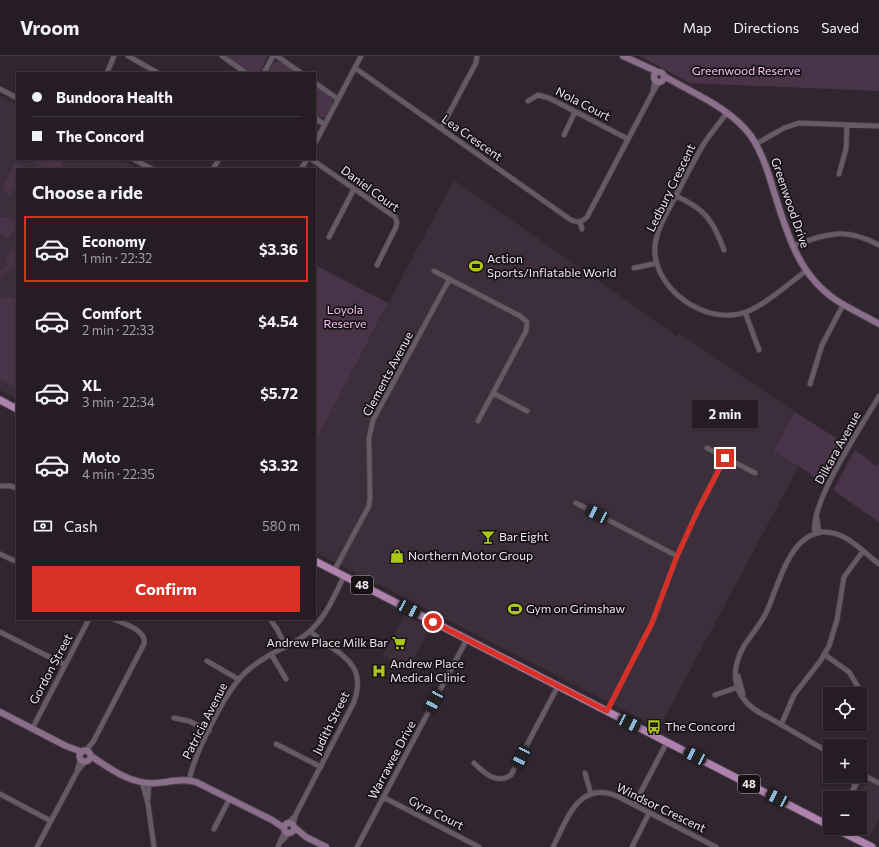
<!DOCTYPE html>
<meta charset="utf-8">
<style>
:root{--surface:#251c24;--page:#312931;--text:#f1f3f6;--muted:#a3a1a6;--line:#423a41;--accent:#d93025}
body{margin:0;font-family:Commissioner,sans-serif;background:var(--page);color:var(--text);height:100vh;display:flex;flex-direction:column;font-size:15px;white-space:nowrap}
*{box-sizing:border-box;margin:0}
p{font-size:13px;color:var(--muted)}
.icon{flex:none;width:22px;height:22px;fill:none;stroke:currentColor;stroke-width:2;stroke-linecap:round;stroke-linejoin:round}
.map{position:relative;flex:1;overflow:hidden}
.sheet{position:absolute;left:16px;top:112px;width:300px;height:452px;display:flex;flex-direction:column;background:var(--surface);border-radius:0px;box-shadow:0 1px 3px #0004,0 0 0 1px var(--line)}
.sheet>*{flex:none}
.guide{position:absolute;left:16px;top:16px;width:300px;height:88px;border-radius:0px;box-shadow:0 1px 3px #0004,0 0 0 1px var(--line);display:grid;align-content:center;height:88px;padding:0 16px;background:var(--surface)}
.buttons{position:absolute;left:823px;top:631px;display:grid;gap:8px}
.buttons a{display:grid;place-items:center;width:44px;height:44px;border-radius:0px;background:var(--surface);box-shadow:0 1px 3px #0004,0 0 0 1px var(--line);font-size:20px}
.end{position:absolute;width:18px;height:18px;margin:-9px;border:5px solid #d93025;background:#fff;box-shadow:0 0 0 2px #fff}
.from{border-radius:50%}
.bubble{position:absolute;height:28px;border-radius:0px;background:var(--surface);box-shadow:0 1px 3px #0004,0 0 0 1px var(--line);font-size:13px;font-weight:700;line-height:28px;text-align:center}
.car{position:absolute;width:12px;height:24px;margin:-12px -6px;border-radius:5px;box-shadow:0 0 3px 1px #0007;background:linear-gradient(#222 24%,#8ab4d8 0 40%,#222 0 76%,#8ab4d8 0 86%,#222 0)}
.guide b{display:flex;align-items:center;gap:14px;height:38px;font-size:15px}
.guide b+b{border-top:1px solid var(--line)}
.guide i{width:10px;height:10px;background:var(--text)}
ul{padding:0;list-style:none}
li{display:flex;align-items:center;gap:12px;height:66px;margin:0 8px 6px;padding:0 8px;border:2px solid transparent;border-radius:0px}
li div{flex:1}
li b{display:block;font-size:15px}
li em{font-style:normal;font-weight:700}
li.current{border-color:var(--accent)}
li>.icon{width:36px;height:36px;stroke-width:1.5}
h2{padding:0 16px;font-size:18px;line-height:48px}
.pay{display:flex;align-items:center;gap:10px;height:44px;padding:0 16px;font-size:15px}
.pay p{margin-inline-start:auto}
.primary-button{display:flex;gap:8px;margin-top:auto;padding:8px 16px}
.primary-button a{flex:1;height:46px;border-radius:0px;background:var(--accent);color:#fff;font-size:16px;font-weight:700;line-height:46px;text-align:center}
header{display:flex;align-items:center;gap:24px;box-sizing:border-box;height:56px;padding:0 20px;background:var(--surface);border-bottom:1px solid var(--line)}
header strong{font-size:19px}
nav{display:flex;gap:22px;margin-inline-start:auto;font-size:14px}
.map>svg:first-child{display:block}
</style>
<header>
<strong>Vroom</strong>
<nav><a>Map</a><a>Directions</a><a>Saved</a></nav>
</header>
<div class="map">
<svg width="879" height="791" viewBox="0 0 879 791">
<rect width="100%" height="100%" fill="#312630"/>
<path fill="#3d2e3c" d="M 0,40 L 17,49 L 17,103 L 120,103 L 139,113 L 17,113 L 17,343 L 0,334 Z
M 454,124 L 677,280 L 679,277 L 795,356 L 774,393 L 775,397 L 799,410 L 659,672 L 315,496 L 315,378 L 318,379 Z
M 404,559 L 430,572 L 408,613 L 383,600 Z
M 867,723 L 879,729 L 879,762 L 870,780 L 854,772 L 860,772 L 860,742 L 858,742 Z"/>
<path fill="#493348" d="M 226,0 L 268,0 L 260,17 L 250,17 Z
M 640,0 L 879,0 L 879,35 L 690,27 Z
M 275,5 L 281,6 L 297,17 L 267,17 Z
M 315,30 L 333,44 L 332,49 L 324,62 L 315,60 Z
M 37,103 L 53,103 L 57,105 L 58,103 L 64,103 L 60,111 L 48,111 L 35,107 Z
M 16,105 L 23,113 L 17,113 L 17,130 L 13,132 L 12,137 L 10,140 L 2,133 Z
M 0,161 L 10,161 L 14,164 L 15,174 L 9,182 L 0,178 Z
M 17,193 L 17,210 L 1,220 L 0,215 L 7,209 L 5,206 L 9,195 Z
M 315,209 L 388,247 L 318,380 L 315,378 Z
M 6,227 L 17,237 L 17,332 L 0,323 L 0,242 L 15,241 L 14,235 Z
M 795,356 L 844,387 L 823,427 L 799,410 L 775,397 L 774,393 Z
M 855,394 L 877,410 L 879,408 L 879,466 L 833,434 Z"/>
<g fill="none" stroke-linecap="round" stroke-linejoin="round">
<defs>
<path id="street" d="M 128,0 L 158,17
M 222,0 L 246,17
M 277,0 L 301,17
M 355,12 L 571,164 C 577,167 582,166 587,161 L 653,36 L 660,25
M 107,17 L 114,0
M 264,17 L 273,0
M 315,27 L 338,43
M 0,33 L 17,42
M 653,34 L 655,23
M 528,45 L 538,39 L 549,42 L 628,83
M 727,57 C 720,66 712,76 705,86 C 693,105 683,127 672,147 C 665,160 657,174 655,189 C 651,232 706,271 746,256 C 765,249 788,228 806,215
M 315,62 L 325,69
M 441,72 L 476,7 L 477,0
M 564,79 L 575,56
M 315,87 L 361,0
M 756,88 L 784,72 L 799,67 L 879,70
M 133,103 L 152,113
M 311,103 L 395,161 L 397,166 L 396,171 L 377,209
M 213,113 L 219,103
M 301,113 L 307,103
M 839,118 L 846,93 L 847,69
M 676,140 C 705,153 713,164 724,194
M 580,166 L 582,173
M 329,181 L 354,133
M 792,190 C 828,178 844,170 879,189
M 634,212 L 657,207
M 434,215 L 520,260 L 527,266 L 526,275 L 478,365
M 745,256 L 759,294
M 810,328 L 822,289 L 843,249
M 493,337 L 527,355
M 707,392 L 755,417
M 0,430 L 10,430 L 17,432
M 576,447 L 677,500
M 817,462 L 819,477
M 815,478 C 808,448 863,369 879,340
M 0,498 L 17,506
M 334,515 L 369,450 L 370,441 L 369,382 L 373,364 L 449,224
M 270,563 L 277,573 L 286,591
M 0,576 L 65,609
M 271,598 L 286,623
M 824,598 L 849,616 L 865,642
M 207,605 L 238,623
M 738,620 L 743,638
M 715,639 L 738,631
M 607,655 L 652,567 L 677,500 L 699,452 L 725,402
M 768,661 C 737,647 726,621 744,590 C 751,579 760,569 766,557 C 778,532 788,480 822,476 C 845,474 863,496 879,508
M 768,661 L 830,697
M 174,662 L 189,665 L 209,675
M 781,669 L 794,639 L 821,604 L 829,590 L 837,564 L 844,521 L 863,495
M 32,673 L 89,563
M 276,688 L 321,711
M 85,695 L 93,686 L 144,588 C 147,574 124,568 114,563
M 474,707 C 484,717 497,729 511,719 L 558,630
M 79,713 L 85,706
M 585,717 L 591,738
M 861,718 L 879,727
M 189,724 C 195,697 226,633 247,615 C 263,600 283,593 301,582 C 323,568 333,543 344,520
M 142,726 L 148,748 L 154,791
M 854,729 L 857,720
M 0,738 L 51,765
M 383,741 L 479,791
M 848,742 L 862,719
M 148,743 L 149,727
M 634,749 L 667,686
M 288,767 L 295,760
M 293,769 L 296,758 L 354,646 C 369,603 334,598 310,575
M 214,773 L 230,742
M 282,785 L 289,777
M 37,791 L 77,716 L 80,703
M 278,791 L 285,775
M 357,791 L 467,583
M 553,791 C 567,764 578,724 617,740 L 716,791
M 632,791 L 649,757"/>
<path id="secondary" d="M 623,0 L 658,16
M654 21a5 5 0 1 1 10 0a5 5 0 1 1-10 0Z
M 664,20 C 694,38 729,51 751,80 C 763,98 769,119 775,139 C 788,180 799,219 836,244 C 850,253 865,260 879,268
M 0,656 L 66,690 L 82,696
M79.5 700a5.5 5.5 0 1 1 11 0a5.5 5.5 0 1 1-11 0Z
M 91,700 C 110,713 132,729 156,727 C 170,726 182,722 196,726 L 272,764 L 284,772
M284 772a5 5 0 1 1 10 0a5 5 0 1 1-10 0Z
M 294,771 L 306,781 L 326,791"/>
<path id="primary" d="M 0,344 L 17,353
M 315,505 L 830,770
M 834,772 L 872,791"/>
</defs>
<use href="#street" stroke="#4b434b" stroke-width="6"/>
<use href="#secondary" stroke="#4b434b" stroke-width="8"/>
<use href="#primary" stroke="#4b434b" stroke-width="9"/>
<use href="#street" stroke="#665a65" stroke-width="4.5"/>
<use href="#secondary" stroke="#8b6e89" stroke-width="6"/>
<use href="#primary" stroke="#af82ae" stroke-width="7"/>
</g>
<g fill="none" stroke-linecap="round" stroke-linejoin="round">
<path stroke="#d93025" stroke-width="5" d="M 433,566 L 607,655 L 652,567 L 677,500 L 699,452 L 725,402"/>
</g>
<defs>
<symbol id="stadium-bare" viewBox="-9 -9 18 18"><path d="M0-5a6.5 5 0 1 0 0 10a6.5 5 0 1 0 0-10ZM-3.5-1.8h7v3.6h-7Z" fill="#abc615" stroke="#161115" stroke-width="2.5" paint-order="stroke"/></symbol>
<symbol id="bar-bare" viewBox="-9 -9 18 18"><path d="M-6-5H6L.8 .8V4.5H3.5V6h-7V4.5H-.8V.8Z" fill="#abc615" stroke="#161115" stroke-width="2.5" paint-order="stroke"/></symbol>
<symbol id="shop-bare" viewBox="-9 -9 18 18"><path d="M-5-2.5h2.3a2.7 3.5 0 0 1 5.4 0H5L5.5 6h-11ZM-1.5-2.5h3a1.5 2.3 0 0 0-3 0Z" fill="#abc615" stroke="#161115" stroke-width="2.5" paint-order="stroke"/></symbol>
<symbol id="supermarket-bare" viewBox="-9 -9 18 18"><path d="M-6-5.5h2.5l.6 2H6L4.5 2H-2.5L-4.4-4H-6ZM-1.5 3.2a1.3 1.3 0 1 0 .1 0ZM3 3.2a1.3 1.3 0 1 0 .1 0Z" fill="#abc615" stroke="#161115" stroke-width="2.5" paint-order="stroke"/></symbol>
<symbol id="hospital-bare" viewBox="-9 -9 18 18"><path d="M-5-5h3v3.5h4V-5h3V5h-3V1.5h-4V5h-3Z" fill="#abc615" stroke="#161115" stroke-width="2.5" paint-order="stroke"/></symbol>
<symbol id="bus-bare" viewBox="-9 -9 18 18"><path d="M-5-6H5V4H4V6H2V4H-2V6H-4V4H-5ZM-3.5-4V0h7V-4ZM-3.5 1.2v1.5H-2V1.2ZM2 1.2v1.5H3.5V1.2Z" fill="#abc615" stroke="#161115" stroke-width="2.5" paint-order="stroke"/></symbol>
</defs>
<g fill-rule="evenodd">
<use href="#stadium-bare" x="466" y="200" width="20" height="20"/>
<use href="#bar-bare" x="478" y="471" width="20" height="20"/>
<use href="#shop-bare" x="387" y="490" width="20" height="20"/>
<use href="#stadium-bare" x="505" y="543" width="20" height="20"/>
<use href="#supermarket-bare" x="389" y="577" width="20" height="20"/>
<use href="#hospital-bare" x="369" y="605" width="20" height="20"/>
<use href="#bus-bare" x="644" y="661" width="20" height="20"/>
</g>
<g text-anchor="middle" stroke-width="3.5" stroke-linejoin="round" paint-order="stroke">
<g fill="#161115" stroke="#ada7ad" stroke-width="1">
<rect x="351" y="520" width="22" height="18" rx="3"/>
<rect x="738" y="719" width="22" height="18" rx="3"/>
</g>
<g font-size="11" font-weight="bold" fill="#eee7ee">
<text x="362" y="533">48</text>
<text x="749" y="732">48</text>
</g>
<g font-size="12" fill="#f9c1f6" stroke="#161115">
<text x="746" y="19">Greenwood Reserve</text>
<text x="345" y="258">Loyola<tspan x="345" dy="14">Reserve</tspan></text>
</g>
<g font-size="12" fill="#eee7ee" stroke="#161115">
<text transform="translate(583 48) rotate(27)" y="4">Nola Court</text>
<text transform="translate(472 82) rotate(35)" y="4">Lea Crescent</text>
<text transform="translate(671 132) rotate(-64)" y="4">Ledbury Crescent</text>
<text transform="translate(370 133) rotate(36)" y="4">Daniel Court</text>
<text transform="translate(790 147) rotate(71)" y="4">Greenwood Drive</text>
<text transform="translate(388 318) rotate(-62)" y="4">Clements Avenue</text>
<text transform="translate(838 392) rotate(-61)" y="4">Dilkara Avenue</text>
<text transform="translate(51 613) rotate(-62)" y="4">Gordon Street</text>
<text transform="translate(205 665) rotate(-63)" y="4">Patricia Avenue</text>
<text transform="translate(331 667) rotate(-64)" y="4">Judith Street</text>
<text transform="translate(392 704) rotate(-62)" y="4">Warrawee Drive</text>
<text transform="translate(661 752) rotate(26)" y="4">Windsor Crescent</text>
<text transform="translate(436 757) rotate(27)" y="4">Gyra Court</text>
</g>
<g font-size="12" fill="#eee7ee" stroke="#161115" text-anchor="start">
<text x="487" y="207">Action<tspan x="487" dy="14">Sports/Inflatable World</tspan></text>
<text x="499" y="485">Bar Eight</text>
<text x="408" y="504">Northern Motor Group</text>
<text x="526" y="557">Gym on Grimshaw</text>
<text x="388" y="591" text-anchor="end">Andrew Place Milk Bar</text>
<text x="390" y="612">Andrew Place<tspan x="390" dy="14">Medical Clinic</tspan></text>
<text x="665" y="675">The Concord</text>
</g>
</g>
</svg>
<div class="buttons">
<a><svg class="icon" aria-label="locate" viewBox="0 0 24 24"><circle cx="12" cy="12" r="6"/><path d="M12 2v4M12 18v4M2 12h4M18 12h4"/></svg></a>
<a>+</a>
<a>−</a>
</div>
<i class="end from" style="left:433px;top:566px"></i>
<i class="end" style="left:725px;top:402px"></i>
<div class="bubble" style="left:692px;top:344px;width:66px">2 min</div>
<i class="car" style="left:597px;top:458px;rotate:297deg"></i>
<i class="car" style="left:409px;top:553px;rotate:118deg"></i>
<i class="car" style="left:434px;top:645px;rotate:208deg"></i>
<i class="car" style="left:629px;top:667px;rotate:117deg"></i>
<i class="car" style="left:695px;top:700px;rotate:297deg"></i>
<i class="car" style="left:521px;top:701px;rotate:207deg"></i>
<i class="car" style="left:777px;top:742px;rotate:297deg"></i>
<div class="guide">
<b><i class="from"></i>Bundoora Health</b>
<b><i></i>The Concord</b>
</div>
<section class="sheet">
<h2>Choose a ride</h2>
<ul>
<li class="current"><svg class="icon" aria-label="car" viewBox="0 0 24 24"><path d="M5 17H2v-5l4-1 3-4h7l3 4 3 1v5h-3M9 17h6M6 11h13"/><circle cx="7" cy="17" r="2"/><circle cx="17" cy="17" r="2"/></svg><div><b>Economy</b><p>1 min · 22:32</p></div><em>$3.36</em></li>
<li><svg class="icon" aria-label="car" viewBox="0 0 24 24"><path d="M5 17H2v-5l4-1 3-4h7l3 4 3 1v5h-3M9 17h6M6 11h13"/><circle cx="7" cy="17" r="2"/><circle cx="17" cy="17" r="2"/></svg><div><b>Comfort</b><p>2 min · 22:33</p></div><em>$4.54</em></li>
<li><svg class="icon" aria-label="car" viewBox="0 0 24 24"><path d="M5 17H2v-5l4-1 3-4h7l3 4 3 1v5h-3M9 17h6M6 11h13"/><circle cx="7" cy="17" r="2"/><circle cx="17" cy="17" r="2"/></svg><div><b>XL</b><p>3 min · 22:34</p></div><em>$5.72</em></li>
<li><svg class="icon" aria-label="car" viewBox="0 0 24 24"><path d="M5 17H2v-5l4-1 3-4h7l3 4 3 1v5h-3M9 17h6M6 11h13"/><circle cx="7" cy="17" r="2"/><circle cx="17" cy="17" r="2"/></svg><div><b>Moto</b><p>4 min · 22:35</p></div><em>$3.32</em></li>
</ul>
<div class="pay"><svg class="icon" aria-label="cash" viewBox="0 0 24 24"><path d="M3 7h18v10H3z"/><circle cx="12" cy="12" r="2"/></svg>Cash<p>580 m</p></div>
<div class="primary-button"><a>Confirm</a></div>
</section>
</div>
